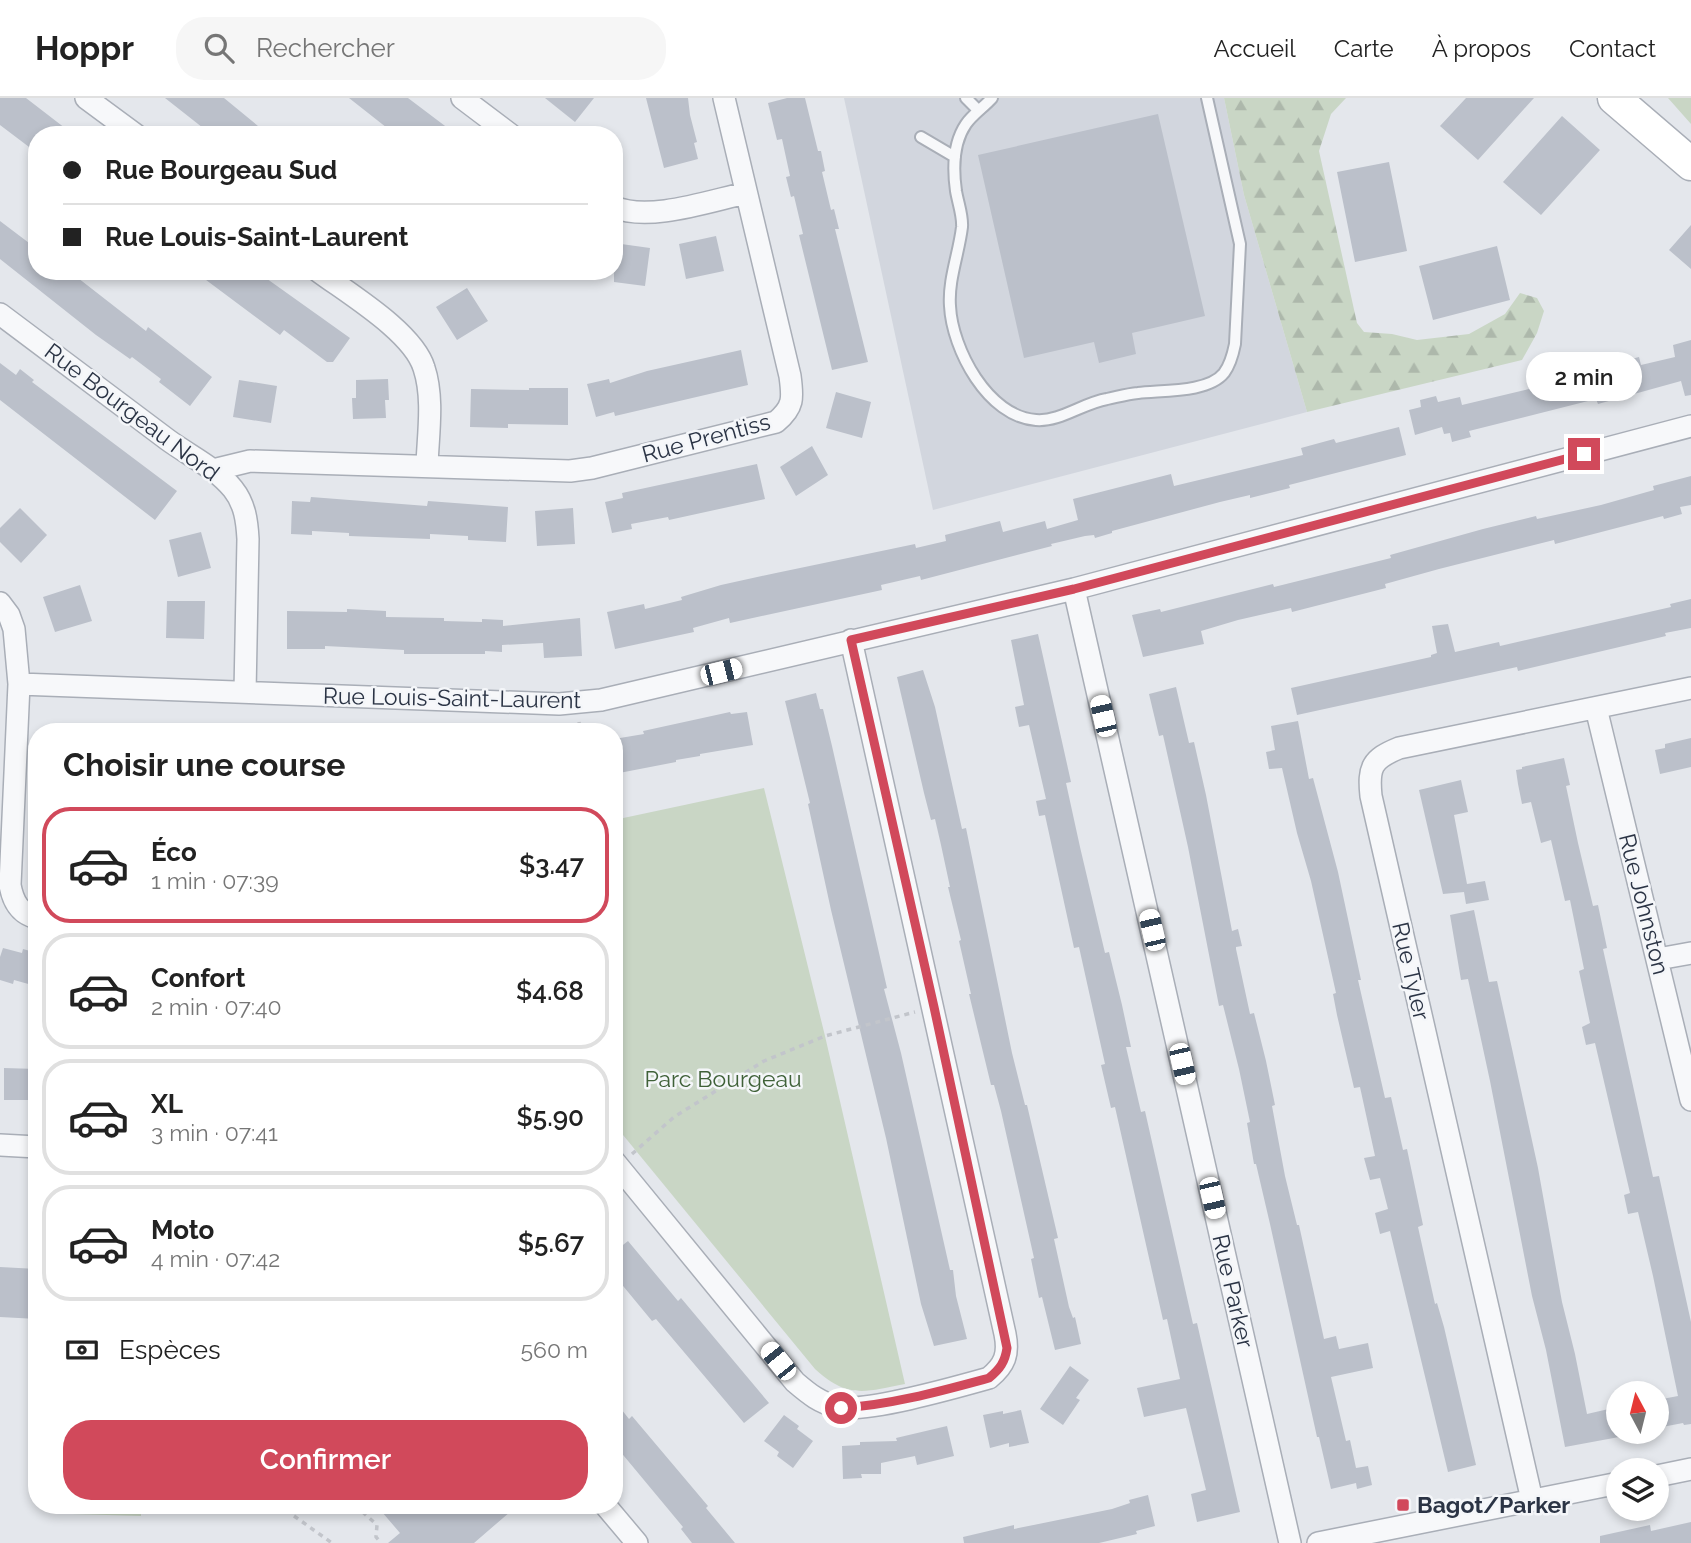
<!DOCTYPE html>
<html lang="fr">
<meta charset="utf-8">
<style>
:root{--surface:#fff;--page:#f6f6f6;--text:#222;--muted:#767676;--line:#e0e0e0;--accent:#d1495b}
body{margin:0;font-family:Raleway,sans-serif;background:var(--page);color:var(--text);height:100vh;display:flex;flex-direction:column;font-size:26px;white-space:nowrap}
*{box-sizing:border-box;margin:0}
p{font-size:23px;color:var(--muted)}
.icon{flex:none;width:38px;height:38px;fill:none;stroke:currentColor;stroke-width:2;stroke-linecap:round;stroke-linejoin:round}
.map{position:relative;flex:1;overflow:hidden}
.side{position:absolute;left:28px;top:625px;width:595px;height:791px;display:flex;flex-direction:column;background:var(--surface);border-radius:28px;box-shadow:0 4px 10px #0003}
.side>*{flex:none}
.guide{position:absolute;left:28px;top:28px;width:595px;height:154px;border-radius:28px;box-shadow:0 4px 10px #0003;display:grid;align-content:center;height:154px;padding:0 35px;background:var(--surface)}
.needle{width:46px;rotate:353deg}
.buttons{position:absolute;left:1606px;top:1283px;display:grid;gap:14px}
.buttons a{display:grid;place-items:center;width:63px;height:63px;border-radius:50%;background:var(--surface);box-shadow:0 4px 10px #0003;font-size:35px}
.end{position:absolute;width:32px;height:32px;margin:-16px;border:9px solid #d1495b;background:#fff;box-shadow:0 0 0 4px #fff}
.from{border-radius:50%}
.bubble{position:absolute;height:49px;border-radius:24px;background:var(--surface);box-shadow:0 4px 10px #0003;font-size:23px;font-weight:600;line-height:49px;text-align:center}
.car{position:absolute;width:21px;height:42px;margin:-21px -10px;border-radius:9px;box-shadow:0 0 5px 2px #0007;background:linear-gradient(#fff 24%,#345 0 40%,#fff 0 76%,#345 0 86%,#fff 0)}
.guide b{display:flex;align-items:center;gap:24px;height:66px;font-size:26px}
.guide b+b{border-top:2px solid var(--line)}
.guide i{width:18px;height:18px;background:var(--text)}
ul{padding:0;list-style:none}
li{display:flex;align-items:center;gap:21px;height:116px;margin:0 14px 10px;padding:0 21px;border:4px solid var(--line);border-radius:28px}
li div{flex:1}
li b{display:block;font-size:26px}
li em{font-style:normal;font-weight:600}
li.on{border-color:var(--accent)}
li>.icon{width:63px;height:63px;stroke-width:1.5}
h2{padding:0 35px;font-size:32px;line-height:84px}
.pay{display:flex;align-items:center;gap:18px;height:77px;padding:0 35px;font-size:26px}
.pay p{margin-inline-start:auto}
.cta{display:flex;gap:14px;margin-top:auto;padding:14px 35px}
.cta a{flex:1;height:80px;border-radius:28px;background:var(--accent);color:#fff;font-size:28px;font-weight:600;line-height:80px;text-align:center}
header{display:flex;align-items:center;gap:42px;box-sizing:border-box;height:98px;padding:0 35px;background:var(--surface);border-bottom:2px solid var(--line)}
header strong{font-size:33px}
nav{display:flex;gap:38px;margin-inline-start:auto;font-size:24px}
.search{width:490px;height:63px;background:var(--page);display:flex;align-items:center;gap:18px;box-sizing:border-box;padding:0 24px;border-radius:28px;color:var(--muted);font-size:26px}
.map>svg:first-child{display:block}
</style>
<header>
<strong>Hoppr</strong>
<div class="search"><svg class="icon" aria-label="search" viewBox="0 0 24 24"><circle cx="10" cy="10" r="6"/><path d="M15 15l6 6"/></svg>Rechercher</div>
<nav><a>Accueil</a><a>Carte</a><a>À propos</a><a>Contact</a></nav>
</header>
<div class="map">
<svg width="1691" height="1445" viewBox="0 0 1691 1445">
<defs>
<pattern id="forest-firs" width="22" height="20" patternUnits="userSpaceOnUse" patternTransform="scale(1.75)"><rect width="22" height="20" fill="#c9d6c5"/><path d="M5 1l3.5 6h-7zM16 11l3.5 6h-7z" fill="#adb8ab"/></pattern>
</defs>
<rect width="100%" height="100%" fill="#e4e7ec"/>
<path fill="#d2d6de" d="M 844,0 L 1224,0 L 1244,97 L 1307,314 L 933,412 Z"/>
<path fill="url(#forest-firs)" d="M 1224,0 L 1346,0 L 1331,16 L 1319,53 L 1357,225 L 1364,234 L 1392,236 L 1417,242 L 1469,236 L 1505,216 L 1520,195 L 1537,200 L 1544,213 L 1537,235 L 1522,262 L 1307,314 L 1244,97 Z"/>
<path fill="#c9d6c5" d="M 1668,0 L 1691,0 L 1691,26 Z
M 764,690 L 825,938 L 905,1286 C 864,1294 848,1301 815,1271 L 614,1026 L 614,722 Z
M 72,1407 L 141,1407 L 141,1418 L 72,1416 Z"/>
<path fill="#bbc0ca" d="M 0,0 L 26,0 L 74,37 L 37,37 L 37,55 L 0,27 Z
M 165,0 L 224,0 L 269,37 L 212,37 Z
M 349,0 L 408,0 L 457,37 L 396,37 Z
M 545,0 L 594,0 L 575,24 Z
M 646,0 L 688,0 L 690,17 L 697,44 L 694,45 L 698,61 L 664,70 Z
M 787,0 L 805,0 L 818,53 L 821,53 L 825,73 L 822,74 L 831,112 L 834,111 L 839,131 L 835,131 L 868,264 L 832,272 L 799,137 L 803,136 L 794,98 L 791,99 L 786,79 L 790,78 L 782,41 L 777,42 L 768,5 Z
M 1466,0 L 1534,0 L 1478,62 L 1440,28 Z
M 1158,16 L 1205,218 L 1132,235 L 1136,256 L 1099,265 L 1094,244 L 1024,260 L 978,57 Z
M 1562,18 L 1600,52 L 1541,117 L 1503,84 Z
M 1389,64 L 1407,153 L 1355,164 L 1337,74 Z
M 0,123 L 37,151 L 37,173 L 69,173 L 146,233 L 148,229 L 212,279 L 190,308 L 159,284 L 161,281 L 132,259 L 130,261 L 96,237 L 0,161 Z
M 1691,127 L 1691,171 L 1669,152 Z
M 716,138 L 724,173 L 686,181 L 679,146 Z
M 614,145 L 650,150 L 645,188 L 614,184 Z
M 1497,148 L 1510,202 L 1433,222 L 1419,168 Z
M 194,173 L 256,173 L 350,240 L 333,264 L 327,264 L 284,232 L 280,237 Z
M 467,190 L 488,223 L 457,242 L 436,209 Z
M 1691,242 L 1691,297 L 1685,298 L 1681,283 L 1598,306 L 1596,301 L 1469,333 L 1471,339 L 1452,344 L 1450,335 L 1444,336 L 1442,329 L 1415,337 L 1409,312 L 1421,309 L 1420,302 L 1436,298 L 1438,304 L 1460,299 L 1462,307 L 1533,290 L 1530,280 L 1565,271 L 1566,278 L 1639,259 L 1641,267 L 1675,259 L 1673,247 Z
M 741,252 L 748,287 L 615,318 L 614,314 L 596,319 L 587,286 L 609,281 L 610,285 L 647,273 Z
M 0,265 L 16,277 L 20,271 L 34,282 L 32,284 L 177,393 L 155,422 L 0,302 Z
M 388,281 L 389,302 L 385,302 L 386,320 L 353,321 L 352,300 L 356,300 L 356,282 Z
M 239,282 L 277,288 L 271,325 L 233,319 Z
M 529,290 L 568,290 L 568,327 L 508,326 L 508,330 L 470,329 L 471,291 L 529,292 Z
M 836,294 L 871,304 L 862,340 L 826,330 Z
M 1399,329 L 1406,357 L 1289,387 L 1290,390 L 1250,400 L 1250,397 L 1220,404 L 1112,433 L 1112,435 L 1095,440 L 1094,437 L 1085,438 L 1051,446 L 1052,448 L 921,482 L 920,478 L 881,487 L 882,492 L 730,525 L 729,520 L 693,530 L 694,534 L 615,551 L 607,514 L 644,506 L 645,511 L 682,502 L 681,499 L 721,487 L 776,475 L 915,446 L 916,450 L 946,443 L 945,437 L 1000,423 L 1003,434 L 1045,423 L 1047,431 L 1078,422 L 1073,401 L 1171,376 L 1174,388 L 1303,357 L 1301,350 L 1334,341 L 1336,345 Z
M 812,348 L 828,377 L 796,398 L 780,369 Z
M 757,366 L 765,401 L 669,422 L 668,419 L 631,426 L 632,431 L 612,435 L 605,404 L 623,400 L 622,395 Z
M 1691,378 L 1691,407 L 1680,409 L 1682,416 L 1664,421 L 1663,418 L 1555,446 L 1554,442 L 1439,471 L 1385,486 L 1386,490 L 1292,514 L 1291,510 L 1238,522 L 1201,533 L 1204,546 L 1143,559 L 1132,517 L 1160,511 L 1161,514 L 1273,486 L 1274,489 L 1391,460 L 1390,457 L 1483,431 L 1536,418 L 1537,421 L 1601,407 L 1654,392 L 1653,388 Z
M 311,399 L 427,408 L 428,403 L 508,409 L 506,444 L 468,442 L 468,438 L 430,436 L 430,441 L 349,438 L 349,435 L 312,433 L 312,437 L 291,436 L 292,403 L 310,404 Z
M 20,410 L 47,437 L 21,465 L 0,444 L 0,430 Z
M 573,410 L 575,446 L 537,448 L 535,413 Z
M 201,434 L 211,470 L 178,479 L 169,442 Z
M 80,487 L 92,523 L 55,534 L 43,499 Z
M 1691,501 L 1691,530 L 1665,535 L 1666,538 L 1518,573 L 1517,569 L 1297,617 L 1291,590 L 1431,559 L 1431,557 L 1437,555 L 1432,528 L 1448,526 L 1455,554 L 1499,544 L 1500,548 L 1671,509 L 1670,506 Z
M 167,503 L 205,503 L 204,541 L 166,540 Z
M 347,511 L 386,513 L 386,519 L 444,520 L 444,523 L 482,524 L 482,521 L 503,522 L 503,528 L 580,520 L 582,558 L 544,560 L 543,545 L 502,547 L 502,554 L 485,553 L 485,556 L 404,556 L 404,552 L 325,548 L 325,551 L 287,551 L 287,513 L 347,514 Z
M 1038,536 L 1071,684 L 1066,685 L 1080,749 L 1105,855 L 1109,854 L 1122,907 L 1131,949 L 1126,949 L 1141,1014 L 1145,1013 L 1193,1226 L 1197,1225 L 1240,1414 L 1197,1424 L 1191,1396 L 1206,1392 L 1186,1310 L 1144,1319 L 1137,1290 L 1180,1281 L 1167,1221 L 1163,1222 L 1115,1009 L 1111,1010 L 1101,967 L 1105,966 L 1079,849 L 1074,850 L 1045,717 L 1039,718 L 1036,703 L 1046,701 L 1029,627 L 1019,629 L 1015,609 L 1024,607 L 1011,542 Z
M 923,572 L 935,609 L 962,731 L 966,730 L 1012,955 L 1025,1007 L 1027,1007 L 1058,1140 L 1054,1141 L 1069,1209 L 1073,1220 L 1075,1219 L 1081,1246 L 1055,1252 L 1042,1199 L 1039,1200 L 1031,1161 L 1034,1160 L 1001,1013 L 994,987 L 991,987 L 969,896 L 971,896 L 959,843 L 961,842 L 948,789 L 950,789 L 941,747 L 935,721 L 931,722 L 924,695 L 897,579 Z
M 1176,589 L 1189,645 L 1194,644 L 1206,697 L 1232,833 L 1238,831 L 1242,848 L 1236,849 L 1236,851 L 1250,916 L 1254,915 L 1266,963 L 1275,1007 L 1272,1008 L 1285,1078 L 1297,1127 L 1299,1127 L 1324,1241 L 1336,1238 L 1339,1251 L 1368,1245 L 1373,1270 L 1331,1279 L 1346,1343 L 1350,1342 L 1356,1370 L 1368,1368 L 1372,1387 L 1357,1391 L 1356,1385 L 1331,1391 L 1319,1339 L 1317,1339 L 1270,1126 L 1256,1066 L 1254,1066 L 1247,1025 L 1250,1024 L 1239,971 L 1223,907 L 1219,908 L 1188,749 L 1163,637 L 1159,638 L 1149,596 Z
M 816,595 L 820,611 L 823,611 L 832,648 L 887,890 L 884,891 L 901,955 L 950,1172 L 953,1172 L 956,1198 L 967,1241 L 934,1248 L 921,1206 L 886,1040 L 831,812 L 808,706 L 810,705 L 785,603 Z
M 730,614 L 731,616 L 747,614 L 753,647 L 700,656 L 700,658 L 676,662 L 676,664 L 614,676 L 614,641 L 644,636 L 643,633 Z
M 1298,623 L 1309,681 L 1313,680 L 1338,774 L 1361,882 L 1358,882 L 1385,1000 L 1391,999 L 1403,1052 L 1407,1051 L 1423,1127 L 1418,1129 L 1435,1206 L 1437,1205 L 1444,1229 L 1476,1367 L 1448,1374 L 1390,1133 L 1380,1136 L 1375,1115 L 1388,1111 L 1380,1080 L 1370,1082 L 1364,1060 L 1375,1058 L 1360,989 L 1354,990 L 1337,917 L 1333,896 L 1336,895 L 1311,783 L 1297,735 L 1282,670 L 1269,671 L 1266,654 L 1275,652 L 1271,628 Z
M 1691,640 L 1691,669 L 1660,676 L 1655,652 L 1665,650 L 1665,646 Z
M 1564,660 L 1570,687 L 1566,688 L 1578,745 L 1593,808 L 1598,807 L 1607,850 L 1603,851 L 1653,1079 L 1659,1078 L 1691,1224 L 1691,1326 L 1684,1327 L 1683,1325 L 1657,1330 L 1657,1302 L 1678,1298 L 1653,1178 L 1638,1114 L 1628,1116 L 1624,1097 L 1630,1095 L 1595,945 L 1586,947 L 1582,929 L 1590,925 L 1579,873 L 1584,871 L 1570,802 L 1565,803 L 1551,742 L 1541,745 L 1531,704 L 1522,706 L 1518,686 L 1516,672 L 1522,671 L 1522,669 Z
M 1461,682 L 1468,714 L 1454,717 L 1467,786 L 1485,783 L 1489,802 L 1466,806 L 1464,794 L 1443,796 L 1419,692 Z
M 1474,812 L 1489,884 L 1497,883 L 1509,937 L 1538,1070 L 1562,1204 L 1575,1256 L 1587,1316 L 1613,1310 L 1619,1339 L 1565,1349 L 1546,1252 L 1532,1198 L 1490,983 L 1468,881 L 1461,882 L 1450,817 Z
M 3,850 L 22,855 L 23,851 L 37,855 L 37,872 L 32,887 L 14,882 L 13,886 L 0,882 L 0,859 Z
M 4,970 L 37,971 L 37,1002 L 4,1002 Z
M 628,1143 L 678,1203 L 681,1200 L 769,1305 L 744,1325 L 656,1221 L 652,1223 L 614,1177 L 614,1154 Z
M 0,1169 L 37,1171 L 37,1221 L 0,1219 Z
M 1070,1268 L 1089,1282 L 1076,1300 L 1080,1302 L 1063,1327 L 1040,1311 Z
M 614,1302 L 629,1321 L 632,1318 L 708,1408 L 706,1410 L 735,1445 L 692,1445 L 681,1431 L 683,1429 L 614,1346 Z
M 1021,1312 L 1029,1345 L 1009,1349 L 1009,1345 L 990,1350 L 983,1317 L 1003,1313 L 1003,1316 Z
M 784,1317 L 799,1328 L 797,1331 L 813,1343 L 793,1370 L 777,1358 L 779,1354 L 764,1343 Z
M 947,1328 L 954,1358 L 917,1367 L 915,1358 L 881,1365 L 881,1376 L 861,1376 L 862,1380 L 843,1381 L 842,1348 L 860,1347 L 860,1344 L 897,1343 L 896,1340 Z
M 1148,1397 L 1155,1428 L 1136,1433 L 1137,1436 L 1099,1445 L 964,1445 L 963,1439 L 1014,1427 L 1014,1431 L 1112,1411 L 1130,1405 L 1129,1402 Z
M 376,1407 L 518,1407 L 474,1445 L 388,1445 L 400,1435 Z
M 1691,1424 L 1691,1445 L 1600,1445 L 1600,1438 L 1650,1427 L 1651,1433 Z"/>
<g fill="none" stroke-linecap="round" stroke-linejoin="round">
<defs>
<path id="lane" d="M 966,0 L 978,12
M 992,0 C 984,9 973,16 966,26 C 953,45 953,72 956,93 C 958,105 963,118 962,129 C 959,155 948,182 950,208 C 952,251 988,319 1036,322 C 1060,324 1083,305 1107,301 C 1117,299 1127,296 1138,295 C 1161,292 1208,295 1224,275 C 1230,267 1233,256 1235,246 L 1240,146 L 1207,0
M 921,39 L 955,59"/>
<path id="street" d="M 86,0 L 136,37
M 462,0 L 511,37
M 614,109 C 649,124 709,103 746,95
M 318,173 C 349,196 413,234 424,270 C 434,300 428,337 427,367
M 0,216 C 56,258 112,300 168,342 C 190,358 216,370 233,391 C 245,406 247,423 248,441 L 245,594
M 213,372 L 250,363 L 570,373 L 592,370 L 776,324 C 794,309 793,300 790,278 L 724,0
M 1074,491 L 1290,1445
M 0,505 L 9,517 L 14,531 L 19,586 L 10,787 C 13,804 20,816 37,820
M 19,586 L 559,606 L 601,602 L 1074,491 L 1691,328
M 1596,610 L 1691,1002
M 1658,861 L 1691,855
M 0,1047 L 37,1049
M 614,1063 L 795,1284 C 809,1296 820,1305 838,1309 C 866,1315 957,1289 989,1280 C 1005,1267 1009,1256 1005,1236 L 851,542
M 1657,1378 L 1691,1371
M 1532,1402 L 1371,698 C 1368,669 1372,661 1399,650 L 1691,590
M 605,1407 L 637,1445
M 1318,1445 L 1619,1385"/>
<path id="secondary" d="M 1614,0 L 1691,66"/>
</defs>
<use href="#lane" stroke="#a9aeb7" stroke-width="14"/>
<use href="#street" stroke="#a9aeb7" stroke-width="24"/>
<use href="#secondary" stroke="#a9aeb7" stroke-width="35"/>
<path stroke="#c2c5cb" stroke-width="3.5" stroke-dasharray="5 5" stroke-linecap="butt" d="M 579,624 L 580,634
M 632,1056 L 674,1019 L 764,963 L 825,938 L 915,914
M 316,1407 L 317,1410
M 355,1407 L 377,1427 L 376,1439 L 381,1445
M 294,1418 L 332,1445"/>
<use href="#lane" stroke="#f7f8fa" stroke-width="10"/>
<use href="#street" stroke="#f7f8fa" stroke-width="21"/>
<use href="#secondary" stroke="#fff" stroke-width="32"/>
</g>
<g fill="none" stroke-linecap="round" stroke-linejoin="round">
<path stroke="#d1495b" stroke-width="9" d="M 841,1310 C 891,1307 941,1293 989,1280 C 1000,1271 1005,1264 1007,1250 L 934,909 L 851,542 L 1074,491 L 1584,356"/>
</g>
<rect fill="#d1495b" stroke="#f4f6f9" stroke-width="2.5" x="1396" y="1400" width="14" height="14" rx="3.5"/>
<g text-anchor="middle" stroke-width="5" stroke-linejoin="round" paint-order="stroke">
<g font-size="23" fill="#2b3445" stroke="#f4f6f9">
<text transform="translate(132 314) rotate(37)" y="8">Rue Bourgeau Nord</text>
<text transform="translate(706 340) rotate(-15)" y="8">Rue Prentiss</text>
<text transform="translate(452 600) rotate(1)" y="8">Rue Louis-Saint-Laurent</text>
<text transform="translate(1644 806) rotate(76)" y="8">Rue Johnston</text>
<text transform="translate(1411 873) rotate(77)" y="8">Rue Tyler</text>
<text transform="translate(1233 1193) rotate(77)" y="8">Rue Parker</text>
</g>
<g font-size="23" fill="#3f6138" stroke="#f4f6f9">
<text x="723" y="989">Parc Bourgeau</text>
</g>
<g font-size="23" font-weight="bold" fill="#2b3445" stroke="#f4f6f9" text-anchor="start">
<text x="1417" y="1415">Bagot/Parker</text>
</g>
</g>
</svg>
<div class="buttons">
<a><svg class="needle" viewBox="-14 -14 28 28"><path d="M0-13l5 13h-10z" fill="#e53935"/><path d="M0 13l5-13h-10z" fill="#767676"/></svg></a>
<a><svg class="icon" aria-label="layers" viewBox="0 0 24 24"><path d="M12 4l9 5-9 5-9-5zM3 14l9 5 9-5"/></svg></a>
</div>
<i class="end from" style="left:841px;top:1310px"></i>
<i class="end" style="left:1584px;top:356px"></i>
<div class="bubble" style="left:1526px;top:254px;width:116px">2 min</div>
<i class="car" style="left:721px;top:574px;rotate:76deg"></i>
<i class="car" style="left:1103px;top:618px;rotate:347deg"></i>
<i class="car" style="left:1152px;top:832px;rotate:347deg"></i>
<i class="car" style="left:1182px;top:966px;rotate:167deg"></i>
<i class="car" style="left:1212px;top:1100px;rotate:167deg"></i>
<i class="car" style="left:778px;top:1263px;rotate:321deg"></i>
<div class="guide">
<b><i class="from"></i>Rue Bourgeau Sud</b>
<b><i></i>Rue Louis-Saint-Laurent</b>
</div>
<section class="side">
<h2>Choisir une course</h2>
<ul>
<li class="on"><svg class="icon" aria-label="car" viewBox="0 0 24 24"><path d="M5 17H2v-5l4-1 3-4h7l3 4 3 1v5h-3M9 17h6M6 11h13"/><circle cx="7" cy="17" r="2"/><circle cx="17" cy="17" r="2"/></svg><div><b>Éco</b><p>1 min · 07:39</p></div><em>$3.47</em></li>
<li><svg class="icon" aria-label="car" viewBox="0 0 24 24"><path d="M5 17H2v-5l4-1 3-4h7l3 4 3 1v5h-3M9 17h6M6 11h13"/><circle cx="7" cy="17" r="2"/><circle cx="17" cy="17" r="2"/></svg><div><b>Confort</b><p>2 min · 07:40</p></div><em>$4.68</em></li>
<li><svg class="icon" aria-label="car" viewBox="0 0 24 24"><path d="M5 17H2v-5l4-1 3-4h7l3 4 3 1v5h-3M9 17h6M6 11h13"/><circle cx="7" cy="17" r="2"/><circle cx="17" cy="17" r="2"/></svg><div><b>XL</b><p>3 min · 07:41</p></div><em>$5.90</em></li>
<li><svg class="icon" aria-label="car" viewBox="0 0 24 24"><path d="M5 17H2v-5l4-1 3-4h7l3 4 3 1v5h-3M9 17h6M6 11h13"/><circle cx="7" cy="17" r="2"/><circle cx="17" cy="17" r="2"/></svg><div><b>Moto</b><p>4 min · 07:42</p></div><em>$5.67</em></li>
</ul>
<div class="pay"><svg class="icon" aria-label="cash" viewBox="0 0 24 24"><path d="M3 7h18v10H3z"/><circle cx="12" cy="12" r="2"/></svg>Espèces<p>560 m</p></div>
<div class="cta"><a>Confirmer</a></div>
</section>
</div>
